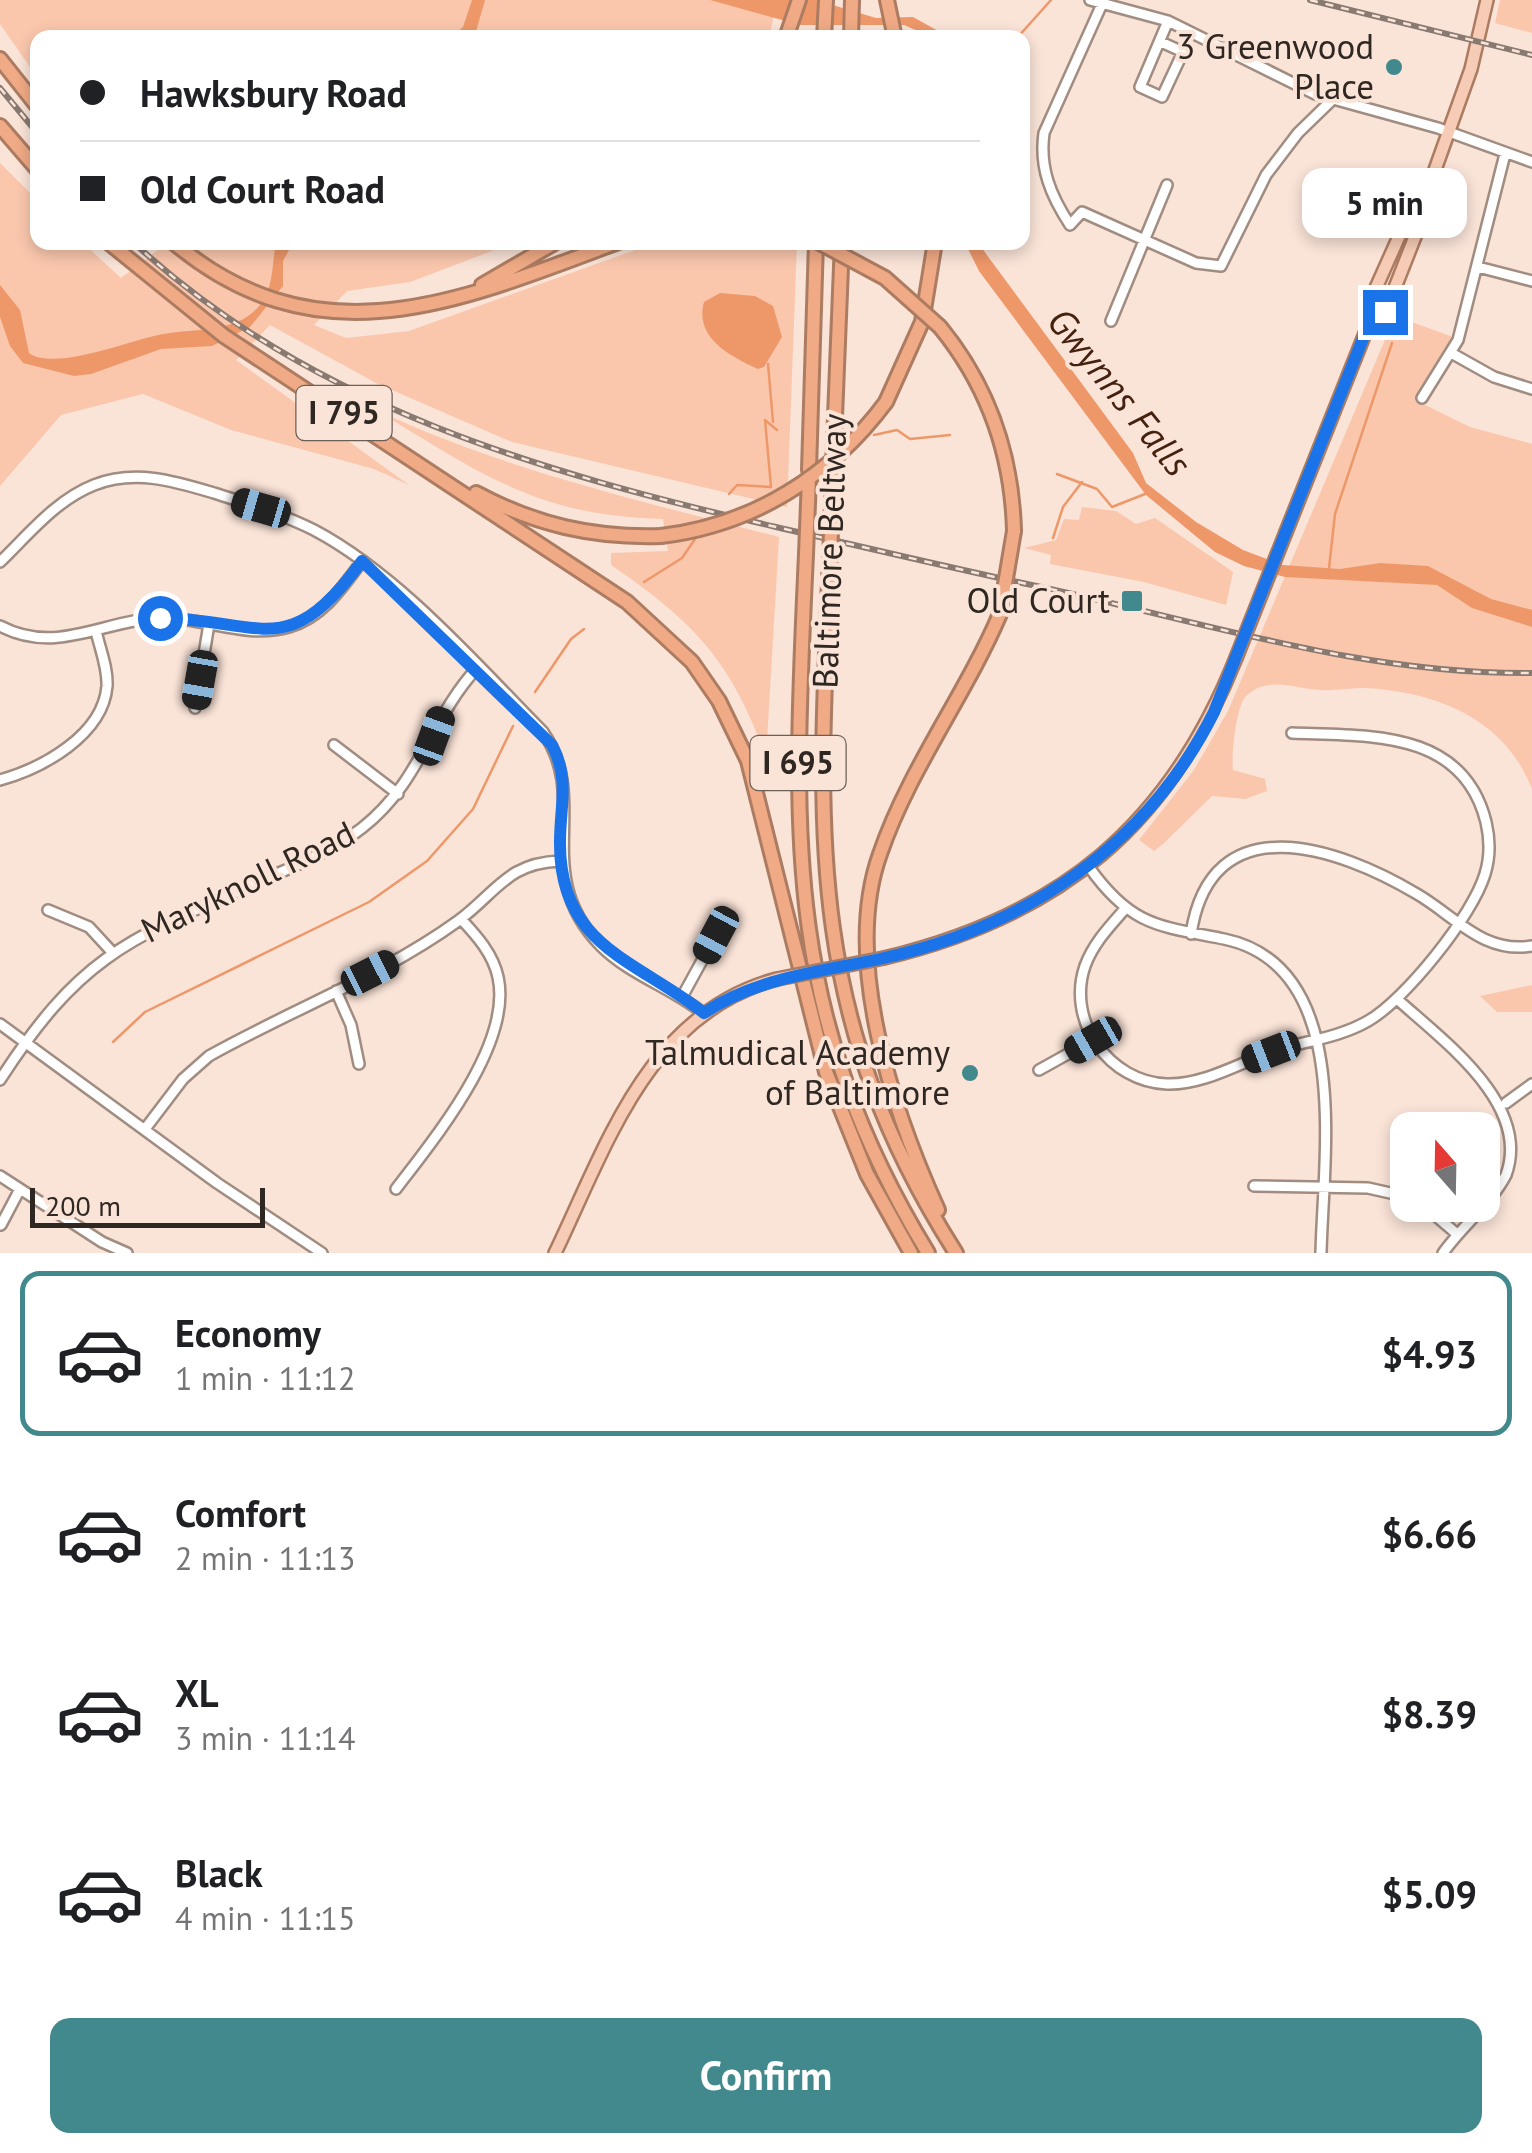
<!DOCTYPE html>
<meta charset="utf-8">
<style>
:root{--surface:#fff;--page:#f6f6f6;--text:#202124;--muted:#757577;--line:#e0e0e0;--accent:#41898c}
body{margin:0;font-family:"PT Sans",sans-serif;background:var(--page);color:var(--text);height:100vh;display:flex;flex-direction:column;font-size:38px;white-space:nowrap}
*{box-sizing:border-box;margin:0}
p{font-size:32px;color:var(--muted)}
.icon{flex:none;width:55px;height:55px;fill:none;stroke:currentColor;stroke-width:2;stroke-linecap:round;stroke-linejoin:round}
.map{position:relative;height:1253px;overflow:hidden}
.side{display:flex;flex-direction:column;background:var(--surface);flex:1}
.side>*{flex:none}
.top-card{position:absolute;left:30px;top:30px;width:1000px;height:220px;border-radius:20px;box-shadow:0 5px 15px #0003;display:grid;align-content:center;height:220px;padding:0 50px;background:var(--surface)}
.needle{width:65px;rotate:340deg}
.buttons{position:absolute;left:1390px;top:1112px;display:grid;gap:20px}
.buttons a{display:grid;place-items:center;width:110px;height:110px;border-radius:20px;background:var(--surface);box-shadow:0 5px 15px #0003;font-size:50px}
.scale{position:absolute;left:30px;bottom:25px;width:235px;box-sizing:border-box;padding-left:10px;border:5px solid #2f2722;border-top:0;font-size:28px;line-height:35px;white-space:nowrap;color:#2f2722;-webkit-text-stroke:8px #fae3d7;paint-order:stroke}
.end{position:absolute;width:45px;height:45px;margin:-22px;border:12px solid #1a73e8;background:#fff;box-shadow:0 0 0 5px #fff}
.from{border-radius:50%}
.bubble{position:absolute;height:70px;border-radius:20px;background:var(--surface);box-shadow:0 5px 15px #0003;font-size:32px;font-weight:800;line-height:70px;text-align:center}
.car{position:absolute;width:30px;height:60px;margin:-30px -15px;border-radius:12px;box-shadow:0 0 8px 2px #0007;background:linear-gradient(#222 24%,#8ab4d8 0 40%,#222 0 76%,#8ab4d8 0 86%,#222 0)}
.top-card b{display:flex;align-items:center;gap:35px;height:95px;font-size:38px}
.top-card b+b{border-top:2px solid var(--line)}
.top-card i{width:25px;height:25px;background:var(--text)}
ul{padding:18px 0 0;list-style:none}
li{display:flex;align-items:center;gap:30px;height:165px;margin:0 20px 15px;padding:0 30px;border:5px solid transparent;border-radius:20px}
li div{flex:1}
li b{display:block;font-size:38px}
li em{font-style:normal;font-weight:800}
li.selected{border-color:var(--accent)}
li>.icon{width:90px;height:90px;stroke-width:1.5}
.primary-button{display:flex;gap:20px;margin-top:auto;padding:20px 50px}
.primary-button a{flex:1;height:115px;border-radius:20px;background:var(--accent);color:#fff;font-size:40px;font-weight:800;line-height:115px;text-align:center}
.map>svg:first-child{display:block}
</style>
<div class="map">
<svg width="1532" height="1253" viewBox="0 0 1532 1253">
<rect width="100%" height="100%" fill="#fae3d7"/>
<path fill="#fac7ad" d="M 0,0 L 777,0 L 769,38 L 38,38 L 37,77 L 0,24 Z
M 1500,0 L 1532,0 L 1532,33 L 1495,23 Z
M 0,163 L 37,200 L 38,242 L 83,243 L 121,278 L 167,243 L 513,243 L 410,282 L 347,291 L 314,325 L 346,338 L 409,331 L 638,249 L 677,242 L 777,243 L 790,248 L 792,243 L 797,243 L 787,507 L 512,442 L 378,384 L 270,325 L 236,360 L 409,485 L 374,469 L 231,430 L 143,394 L 61,415 L 0,486 Z
M 1395,316 L 1453,337 L 1415,400 L 1470,427 L 1532,444 L 1532,789 C 1505,719 1437,692 1366,688 C 1350,688 1335,691 1320,690 C 1296,689 1268,675 1246,696 C 1236,706 1231,756 1233,770 L 1265,779 L 1267,791 L 1245,799 L 1212,796 L 1163,844 L 1154,851 L 1139,840 L 1194,770 L 1228,711 Z
M 374,409 C 504,470 640,501 779,537 L 766,757 C 731,660 694,622 611,565 L 611,553 L 668,551 L 663,519 C 535,516 479,472 374,409 Z
M 1082,507 L 1116,511 L 1136,524 L 1155,518 L 1233,572 L 1226,605 L 1144,582 L 1050,564 L 1051,555 L 1024,548 L 1056,540 L 1064,519 L 1079,520 Z
M 1532,985 L 1532,1012 L 1497,1012 L 1480,996 Z"/>
<path fill="#ee986a" d="M 472,0 L 485,0 L 475,35 L 452,37 L 463,27 Z
M 710,0 L 816,0 L 876,18 L 913,17 L 949,37 L 932,37 L 904,25 L 800,25 Z
M 276,243 L 293,243 L 283,261 L 283,286 L 250,327 L 212,346 L 161,349 L 91,374 L 74,376 L 23,363 L 10,346 L 0,317 L 0,285 L 20,310 L 29,353 C 55,372 133,339 163,334 C 191,329 230,332 252,313 C 275,295 271,267 276,243 Z
M 965,243 L 978,243 L 1133,453 L 1146,483 L 1196,522 L 1243,550 L 1283,565 L 1340,569 L 1380,563 L 1428,566 L 1491,599 L 1532,610 L 1532,627 L 1472,608 L 1437,585 L 1285,577 L 1244,566 L 1215,552 L 1146,495 L 979,271 Z
M 720,293 L 755,296 L 773,306 L 782,337 L 764,367 L 758,369 C 729,356 694,337 704,302 Z"/>
<g fill="none" stroke-linecap="round" stroke-linejoin="round">
<path stroke="#ee986a" stroke-width="2.5" d="M 1017,38 L 1051,0
M 768,364 L 773,422
M 874,435 L 897,430 L 910,439 L 950,435
M 1057,474 L 1097,489 L 1112,507 L 1145,494
M 729,494 L 737,485 L 771,487 L 765,420 L 777,430
M 1053,538 L 1063,507 L 1082,482
M 1329,568 L 1335,514 L 1392,343
M 644,582 L 682,558 L 695,539
M 535,692 L 571,639 L 584,629
M 113,1042 L 145,1012 L 369,902 L 427,861 L 473,809 L 513,726"/>
<defs>
<path id="minor" d="M 1090,0 L 1168,21 L 1315,94 L 1438,128 L 1532,162
M 1102,4 L 1044,133 C 1039,168 1051,196 1070,225 L 1082,212 L 1196,263 L 1221,266 L 1266,175 L 1298,133 L 1333,99
M 1161,42 L 1183,52 L 1162,97 L 1140,87 L 1168,21
M 1478,267 L 1532,281
M 1111,321 L 1167,185
M 1453,354 L 1494,377 L 1532,389
M 1422,398 L 1458,340 L 1505,154
M 0,562 C 29,534 56,500 94,485 C 135,469 174,481 214,493 C 248,504 282,514 314,530 C 399,575 476,664 543,732 C 592,802 529,873 601,946 C 630,975 672,988 703,1013
M 0,626 C 59,657 106,617 166,618 C 207,619 248,639 289,627 C 323,617 342,588 362,561
M 195,708 L 209,624
M 334,745 L 398,794
M 0,780 C 43,768 103,735 107,686 C 108,668 100,649 96,631
M 1089,867 C 1131,926 1158,926 1224,939 C 1354,966 1323,1156 1321,1253
M 48,910 L 89,927 L 112,952
M 1124,910 C 1109,927 1093,944 1085,966 C 1066,1021 1109,1082 1167,1084 C 1202,1085 1236,1065 1268,1053 C 1301,1041 1337,1039 1368,1021 C 1405,1000 1473,915 1485,874 C 1490,858 1490,839 1486,822 C 1463,729 1368,736 1292,733
M 1191,934 C 1211,803 1338,847 1417,894 C 1455,916 1483,954 1532,946
M 336,991 L 351,1025 L 359,1064
M 682,997 L 716,935
M 1397,999 C 1442,1040 1532,1104 1506,1175 C 1491,1204 1462,1226 1443,1253
M 0,1024 L 217,1183 L 322,1253
M 1039,1070 L 1093,1040
M 0,1080 C 79,958 125,940 254,884 C 291,867 330,853 362,828 C 421,782 430,719 477,668
M 1506,1103 L 1532,1084
M 145,1129 L 183,1079 L 209,1056 C 291,1010 382,976 458,921 C 497,892 507,863 560,861
M 0,1176 L 102,1242 L 127,1253
M 1254,1186 L 1368,1188 L 1408,1197
M 396,1189 C 434,1139 513,1044 498,977 C 493,954 477,936 461,919
M 1398,1194 L 1408,1166
M 1423,1205 L 1457,1234
M 1,1225 L 20,1189"/>
<path id="major" d="M 1370,321 L 1385,313 L 1431,196 L 1431,181 L 1471,69 L 1487,0
M 1286,532 L 1370,321 L 1367,308 L 1418,194 L 1431,181
M 884,958 C 1060,916 1169,826 1236,658
M 555,1253 C 607,1145 648,1013 777,979"/>
<path id="highway" d="M 887,0 L 895,38
M 786,38 L 799,0
M 824,38 L 826,0
M 851,38 L 852,0
M 0,59 L 38,107
M 0,126 L 38,170
M 108,242 L 224,336 L 627,602 L 692,662 L 719,701 L 748,761 L 826,1072 L 867,1174 L 911,1253
M 173,242 C 319,365 462,300 618,242
M 482,285 L 556,242
M 940,327 C 989,387 1012,454 1014,531
M 886,402 L 922,322 L 935,242
M 833,467 L 842,242
M 809,470 L 816,242
M 476,493 C 536,525 593,538 661,536
M 806,554 C 794,824 780,1011 928,1253
M 830,560 C 818,828 804,1015 956,1253
M 938,1210 C 893,1111 842,960 880,854 C 909,769 965,696 1000,614"/>
</defs>
<use href="#minor" stroke="#a18c81" stroke-width="14"/>
<use href="#major" stroke="#ac7c62" stroke-width="16"/>
<use href="#highway" stroke="#ac7c62" stroke-width="18"/>
<use href="#minor" stroke="#fff" stroke-width="9"/>
<use href="#major" stroke="#f6ccb6" stroke-width="11"/>
<use href="#highway" stroke="#f0aa85" stroke-width="12"/>
<defs>
<path id="rail" d="M 1310,0 L 1532,55
M 0,88 L 38,134
M 133,242 C 312,408 544,473 776,527 C 859,546 943,566 1027,584 C 1195,619 1359,675 1532,673"/>
</defs>
<use href="#rail" stroke="#887971" stroke-width="6"/>
<use href="#rail" stroke="#fae3d7" stroke-width="2.5" stroke-dasharray="8" stroke-linecap="butt"/>
<defs>
<path id="major-bridge" d="M 1236,658 L 1286,532
M 777,979 L 884,958"/>
<path id="highway-bridge" d="M 818,242 L 885,278 L 940,327
M 661,536 C 753,525 831,476 886,402
M 806,554 L 809,478
M 830,560 L 833,475
M 1000,614 L 1014,531"/>
</defs>
<use href="#major-bridge" stroke="#ac7c62" stroke-width="16" stroke-linecap="butt"/>
<use href="#highway-bridge" stroke="#ac7c62" stroke-width="18" stroke-linecap="butt"/>
<use href="#major-bridge" stroke="#f6ccb6" stroke-width="11"/>
<use href="#highway-bridge" stroke="#f0aa85" stroke-width="12"/>
</g>
<g fill="none" stroke-linecap="round" stroke-linejoin="round">
<path stroke="#1a73e8" stroke-width="12" d="M 160,618 C 265,620 287,663 362,561 L 552,745 C 570,779 560,805 560,842 C 559,947 637,960 704,1013 C 758,977 821,972 884,958 C 1027,926 1147,846 1214,712 L 1370,321 L 1385,312"/>
</g>
<g fill="#41898c" stroke="#fae3d7" stroke-width="4">
<circle cx="1394" cy="67" r="10"/>
<rect x="1120" y="589" width="24" height="24" rx="5"/>
<circle cx="970" cy="1073" r="10"/>
</g>
<g text-anchor="middle" stroke-width="8" stroke-linejoin="round" paint-order="stroke">
<g fill="#fae3d7" stroke="#6c5f58" stroke-width="2.5">
<rect x="296.5" y="386" width="95" height="54" rx="8"/>
<rect x="750.5" y="736" width="95" height="54" rx="8"/>
</g>
<g font-size="32" font-weight="bold" fill="#2f2722">
<text x="344" y="424">I 795</text>
<text x="798" y="774">I 695</text>
</g>
<g font-size="35" fill="#2f2722" stroke="#fae3d7" text-anchor="end">
<text x="1374" y="59">3 Greenwood<tspan x="1374" dy="40">Place</tspan></text>
<text x="1110" y="613">Old Court</text>
<text x="950" y="1065">Talmudical Academy<tspan x="950" dy="40">of Baltimore</tspan></text>
</g>
<g font-size="35" fill="#2f2722" stroke="#fae3d7">
<text transform="translate(830 551) rotate(-88)" y="12">Baltimore Beltway</text>
<text transform="translate(248 882) rotate(-26)" y="12">Maryknoll Road</text>
</g>
<g font-size="38" font-style="italic" fill="#44220f" stroke="#fae3d7">
<text transform="translate(1119 392) rotate(51)" y="13">Gwynns Falls</text>
</g>
</g>
</svg>
<div class="buttons">
<a><svg class="needle" viewBox="-14 -14 28 28"><path d="M0-13l5 13h-10z" fill="#e53935"/><path d="M0 13l5-13h-10z" fill="#757577"/></svg></a>
</div>
<div class="scale">200 m</div>
<i class="end from" style="left:160px;top:618px"></i>
<i class="end" style="left:1385px;top:312px"></i>
<div class="bubble" style="left:1302px;top:168px;width:165px">5 min</div>
<i class="car" style="left:261px;top:508px;rotate:286deg"></i>
<i class="car" style="left:200px;top:680px;rotate:190deg"></i>
<i class="car" style="left:434px;top:736px;rotate:20deg"></i>
<i class="car" style="left:716px;top:935px;rotate:208deg"></i>
<i class="car" style="left:370px;top:973px;rotate:63deg"></i>
<i class="car" style="left:1093px;top:1040px;rotate:240deg"></i>
<i class="car" style="left:1271px;top:1052px;rotate:249deg"></i>
<div class="top-card">
<b><i class="from"></i>Hawksbury Road</b>
<b><i></i>Old Court Road</b>
</div>
</div>
<section class="side">
<ul>
<li class="selected"><svg class="icon" aria-label="car" viewBox="0 0 24 24"><path d="M5 17H2v-5l4-1 3-4h7l3 4 3 1v5h-3M9 17h6M6 11h13"/><circle cx="7" cy="17" r="2"/><circle cx="17" cy="17" r="2"/></svg><div><b>Economy</b><p>1 min · 11:12</p></div><em>$4.93</em></li>
<li><svg class="icon" aria-label="car" viewBox="0 0 24 24"><path d="M5 17H2v-5l4-1 3-4h7l3 4 3 1v5h-3M9 17h6M6 11h13"/><circle cx="7" cy="17" r="2"/><circle cx="17" cy="17" r="2"/></svg><div><b>Comfort</b><p>2 min · 11:13</p></div><em>$6.66</em></li>
<li><svg class="icon" aria-label="car" viewBox="0 0 24 24"><path d="M5 17H2v-5l4-1 3-4h7l3 4 3 1v5h-3M9 17h6M6 11h13"/><circle cx="7" cy="17" r="2"/><circle cx="17" cy="17" r="2"/></svg><div><b>XL</b><p>3 min · 11:14</p></div><em>$8.39</em></li>
<li><svg class="icon" aria-label="car" viewBox="0 0 24 24"><path d="M5 17H2v-5l4-1 3-4h7l3 4 3 1v5h-3M9 17h6M6 11h13"/><circle cx="7" cy="17" r="2"/><circle cx="17" cy="17" r="2"/></svg><div><b>Black</b><p>4 min · 11:15</p></div><em>$5.09</em></li>
</ul>
<div class="primary-button"><a>Confirm</a></div>
</section>
